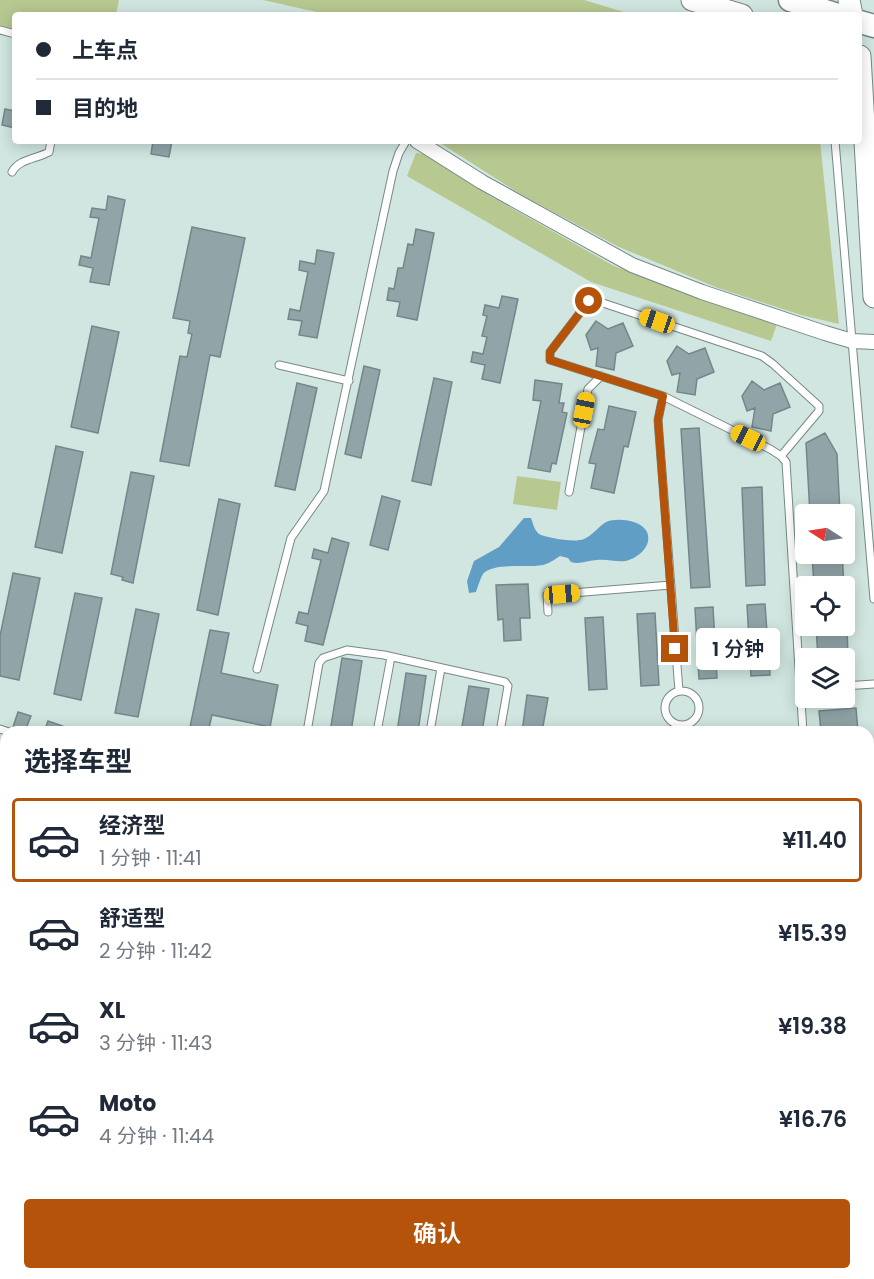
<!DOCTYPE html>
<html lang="zh">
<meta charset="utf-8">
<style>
:root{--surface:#fff;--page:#f6f6f7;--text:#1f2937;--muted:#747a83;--line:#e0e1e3;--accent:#b45309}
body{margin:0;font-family:Poppins,"Noto Sans SC",sans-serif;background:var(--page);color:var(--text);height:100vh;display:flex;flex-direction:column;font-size:22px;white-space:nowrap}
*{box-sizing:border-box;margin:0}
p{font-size:20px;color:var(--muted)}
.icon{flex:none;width:33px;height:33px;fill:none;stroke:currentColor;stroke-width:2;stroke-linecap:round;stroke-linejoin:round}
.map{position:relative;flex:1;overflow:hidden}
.drawer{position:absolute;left:0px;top:726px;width:874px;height:554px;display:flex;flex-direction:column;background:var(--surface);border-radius:18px 18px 0 0;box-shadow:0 3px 15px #0003}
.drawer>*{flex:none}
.banner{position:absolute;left:12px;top:12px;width:850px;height:132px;border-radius:6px;box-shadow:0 3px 15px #0003;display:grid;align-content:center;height:132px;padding:0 24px;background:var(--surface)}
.needle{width:39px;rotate:282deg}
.fabs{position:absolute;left:795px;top:504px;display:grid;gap:12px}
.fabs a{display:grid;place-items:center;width:60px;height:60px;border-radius:6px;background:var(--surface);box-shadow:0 3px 15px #0003;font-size:30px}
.end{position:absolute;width:27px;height:27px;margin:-14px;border:8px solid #b45309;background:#fff;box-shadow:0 0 0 3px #fff}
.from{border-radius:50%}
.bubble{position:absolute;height:42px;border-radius:6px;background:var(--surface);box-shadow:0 3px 15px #0003;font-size:20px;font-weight:600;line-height:42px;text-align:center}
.car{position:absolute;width:18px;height:36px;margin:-18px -9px;border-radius:8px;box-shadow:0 0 4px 2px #0007;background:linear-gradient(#f5c518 24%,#345 0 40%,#f5c518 0 76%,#345 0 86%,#f5c518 0)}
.banner b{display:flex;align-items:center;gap:21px;height:57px;font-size:22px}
.banner b+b{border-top:2px solid var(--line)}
.banner i{width:15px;height:15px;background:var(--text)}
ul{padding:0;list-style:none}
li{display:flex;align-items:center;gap:18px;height:84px;margin:0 12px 9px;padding:0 12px;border:3px solid transparent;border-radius:6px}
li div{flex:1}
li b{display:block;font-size:22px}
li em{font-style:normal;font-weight:600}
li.on{border-color:var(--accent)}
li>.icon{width:54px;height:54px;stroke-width:1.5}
h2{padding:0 24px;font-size:27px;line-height:72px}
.button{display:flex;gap:12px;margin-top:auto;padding:12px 24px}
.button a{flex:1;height:69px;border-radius:6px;background:var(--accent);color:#fff;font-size:24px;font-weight:600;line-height:69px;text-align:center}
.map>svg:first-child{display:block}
</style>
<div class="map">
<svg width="874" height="1279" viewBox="0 0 874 1279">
<rect width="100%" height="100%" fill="#d1e6e1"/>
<path fill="#b7c891" d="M 0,0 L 119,0 L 116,15 L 15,15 L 15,31 L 0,28 Z
M 263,0 L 584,0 L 634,15 L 330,15 Z
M 437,141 L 820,141 L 839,324 L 801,315 L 718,288 L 619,247 L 520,194 Z
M 416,153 L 425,154 L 487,194 L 614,266 L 777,324 L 771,341 L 591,282 L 407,176 Z
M 517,476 L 561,482 L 557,510 L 513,504 Z
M 86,1274 L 147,1274 L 145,1279 L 85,1279 Z
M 150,1274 L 280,1274 L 305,1279 L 149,1279 Z"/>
<path fill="#619ec5" d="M 524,518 L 531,518 C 533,523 534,530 539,534 C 547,538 575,543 584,539 C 592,536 598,527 606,522 C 617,517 642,520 647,532 C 653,546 637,559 625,561 C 616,562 607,559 597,560 C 588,560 580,565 571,562 L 568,558 L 560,556 C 555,559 550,563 543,565 C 528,568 492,562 483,574 C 480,579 478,586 476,592 L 469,593 L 467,581 L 474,561 L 499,547 Z"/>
<path fill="#91a5a8" stroke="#73878a" stroke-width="1.5" d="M 5,109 L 15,111 L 15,128 L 2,125 Z
M 153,141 L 172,141 L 169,157 L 151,154 Z
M 108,196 L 125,200 L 109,285 L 90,282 L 93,268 L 79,265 L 81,256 L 91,258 L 99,218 L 90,217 L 92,208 L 106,210 Z
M 192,227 L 245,238 L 220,357 L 210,355 L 189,466 L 160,461 L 180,356 L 187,357 L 192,334 L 188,333 L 190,321 L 173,318 Z
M 416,229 L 434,233 L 417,320 L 397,316 L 400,302 L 387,300 L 389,288 L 394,289 L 398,268 L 403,268 L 408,244 L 413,245 Z
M 317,250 L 334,253 L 317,338 L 299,335 L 302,321 L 288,319 L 290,309 L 300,311 L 308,272 L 299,270 L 300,261 L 315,264 Z
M 502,296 L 518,299 L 500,383 L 482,379 L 485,365 L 471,362 L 473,352 L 483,354 L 487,337 L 482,336 L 487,316 L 483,315 L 485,305 L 499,308 Z
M 596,321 L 608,329 L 623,323 L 633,346 L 616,353 L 614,370 L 596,366 L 598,348 L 591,350 L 586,335 Z
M 92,326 L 119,332 L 98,433 L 71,427 Z
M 677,346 L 689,354 L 705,348 L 714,372 L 697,379 L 695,395 L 677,392 L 680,373 L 672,375 L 667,361 Z
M 364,366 L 380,370 L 361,458 L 345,454 Z
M 434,378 L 452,382 L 431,485 L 412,481 Z
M 535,380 L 562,384 L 559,403 L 564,403 L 562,412 L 567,413 L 556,464 L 552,463 L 550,472 L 528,468 L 541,401 L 533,400 Z
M 752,381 L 764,390 L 780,383 L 790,407 L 773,414 L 771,431 L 752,427 L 755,408 L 747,411 L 742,396 Z
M 297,383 L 317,388 L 295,490 L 275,486 Z
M 609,406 L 636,412 L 628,447 L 624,446 L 614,493 L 591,488 L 596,464 L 589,463 L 598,429 L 604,430 Z
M 699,428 L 710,587 L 691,588 L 681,429 Z
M 825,433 L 837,454 L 840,514 L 810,514 L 806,443 Z
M 56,446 L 83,452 L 62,553 L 35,547 Z
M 131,472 L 154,476 L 133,583 L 122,580 L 123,577 L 111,574 Z
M 762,487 L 765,585 L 746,586 L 742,488 Z
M 382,496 L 400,501 L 388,550 L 370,545 Z
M 219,499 L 240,504 L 218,615 L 197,610 Z
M 332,538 L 349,543 L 323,645 L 305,641 L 308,626 L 296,623 L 299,612 L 308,614 L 321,560 L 312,558 L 314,549 L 328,553 Z
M 812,554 L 842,554 L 844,586 L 814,586 Z
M 13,573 L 40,578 L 19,680 L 0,676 L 0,636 Z
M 528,584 L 530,618 L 520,618 L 521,640 L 504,641 L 503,619 L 498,620 L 496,585 Z
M 75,593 L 102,598 L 81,700 L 54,694 Z
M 765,604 L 770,675 L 751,676 L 747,605 Z
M 713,607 L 717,678 L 699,679 L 695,608 Z
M 136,609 L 159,614 L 138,717 L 115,713 Z
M 655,613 L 659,685 L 641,686 L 637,614 Z
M 603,617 L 607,689 L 589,690 L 585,618 Z
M 816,626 L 847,626 L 848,658 L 818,658 Z
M 210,630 L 229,633 L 221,673 L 278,685 L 270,727 L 212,715 L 208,732 L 189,732 Z
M 342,658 L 362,661 L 351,732 L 330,732 Z
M 406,673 L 426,676 L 418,732 L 397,732 Z
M 469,686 L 489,689 L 482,732 L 461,732 Z
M 527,695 L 548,698 L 542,732 L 522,732 Z
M 856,708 L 858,732 L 821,732 L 819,711 Z
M 18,712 L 31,716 L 25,731 L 13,727 Z
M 48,721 L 77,731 L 76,732 L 44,732 Z"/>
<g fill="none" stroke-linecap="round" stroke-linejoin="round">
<defs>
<path id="service" d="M 0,30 L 15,34
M 835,141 L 874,599
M 12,172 C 19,159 36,159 49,152 L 51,141
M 279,365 L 349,381
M 663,396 L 658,420 L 679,691
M 781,456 L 819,411 L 819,406 L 773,364 L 762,356 L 594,300 L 589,301 L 550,352 L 550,360 L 663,396 L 770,449 L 781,456 L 786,462 L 803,732
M 569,492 L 588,389 L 601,376
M 548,612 L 547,595 L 671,585
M 257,669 L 291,538 L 324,491 L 393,171 L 399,153 L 406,141
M 844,686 L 874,684
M665 708a17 17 0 1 1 34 0a17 17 0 1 1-34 0Z
M 0,729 L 9,732
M 307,732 L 319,663 L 323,658 L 347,650 L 384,655 L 505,682 L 508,686 L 500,732
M 377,732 L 391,657
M 430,732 L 441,668
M 868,892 L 874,892
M 0,1072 L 6,1073
M 868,1106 L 874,1108
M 837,1274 L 838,1279
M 40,1279 L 41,1274
M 147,1279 L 148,1274
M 356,1279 L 358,1274
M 523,1279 L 524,1274
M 629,1279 L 630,1274
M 720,1279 L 721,1274"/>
<path id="minor" d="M 417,141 L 482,182 L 632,265 L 702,292 L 825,333 L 852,341 L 874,342"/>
<path id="tertiary" d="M 0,873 L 6,874
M 0,895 L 6,896
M 868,1050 L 874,1051
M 868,1072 L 874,1073
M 446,1279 L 447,1274"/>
<path id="primary" d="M 692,0 L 742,15
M 849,0 L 852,15
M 860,56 L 874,297"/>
<path id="trunk" d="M 790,0 L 838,15
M 860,22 L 874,26"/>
</defs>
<use href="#service" stroke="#768985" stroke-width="9"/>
<use href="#minor" stroke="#768985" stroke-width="16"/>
<use href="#tertiary" stroke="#768985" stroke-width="19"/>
<use href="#primary" stroke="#768985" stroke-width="23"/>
<use href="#trunk" stroke="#768985" stroke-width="25"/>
<use href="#service" stroke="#fff" stroke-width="7"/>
<use href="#minor" stroke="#fff" stroke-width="14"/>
<use href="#tertiary" stroke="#fff" stroke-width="16"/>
<use href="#primary" stroke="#fff" stroke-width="21"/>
<use href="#trunk" stroke="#fff" stroke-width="22"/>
</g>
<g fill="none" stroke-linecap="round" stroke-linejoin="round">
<path stroke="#b45309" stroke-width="8" d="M 589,301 L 550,352 L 550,360 L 663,396 L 658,420 L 675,649"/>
</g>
</svg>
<div class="fabs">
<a><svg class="needle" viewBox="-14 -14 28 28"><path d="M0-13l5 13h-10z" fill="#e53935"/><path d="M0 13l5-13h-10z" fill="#747a83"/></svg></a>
<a><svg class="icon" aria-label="locate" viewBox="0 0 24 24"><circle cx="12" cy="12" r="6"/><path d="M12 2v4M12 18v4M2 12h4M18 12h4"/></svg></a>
<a><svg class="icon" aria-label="layers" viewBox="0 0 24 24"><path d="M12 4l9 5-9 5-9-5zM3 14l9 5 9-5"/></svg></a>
</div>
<i class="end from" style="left:589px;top:301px"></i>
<i class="end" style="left:675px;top:649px"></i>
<div class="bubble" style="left:696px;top:628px;width:84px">1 分钟</div>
<i class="car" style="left:657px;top:321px;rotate:289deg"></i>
<i class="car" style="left:584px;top:410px;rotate:11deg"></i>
<i class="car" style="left:748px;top:438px;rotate:296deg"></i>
<i class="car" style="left:562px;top:594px;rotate:85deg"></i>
<div class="banner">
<b><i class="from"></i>上车点</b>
<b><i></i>目的地</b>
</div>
<section class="drawer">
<h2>选择车型</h2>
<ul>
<li class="on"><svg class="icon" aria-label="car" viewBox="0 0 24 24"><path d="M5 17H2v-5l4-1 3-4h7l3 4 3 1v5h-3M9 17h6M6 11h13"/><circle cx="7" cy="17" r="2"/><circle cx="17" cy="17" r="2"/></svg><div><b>经济型</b><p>1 分钟 · 11:41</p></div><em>¥11.40</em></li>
<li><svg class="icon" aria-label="car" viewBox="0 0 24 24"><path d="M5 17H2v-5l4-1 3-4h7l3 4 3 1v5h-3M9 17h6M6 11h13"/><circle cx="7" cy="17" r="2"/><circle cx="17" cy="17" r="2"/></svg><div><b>舒适型</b><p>2 分钟 · 11:42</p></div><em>¥15.39</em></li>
<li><svg class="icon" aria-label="car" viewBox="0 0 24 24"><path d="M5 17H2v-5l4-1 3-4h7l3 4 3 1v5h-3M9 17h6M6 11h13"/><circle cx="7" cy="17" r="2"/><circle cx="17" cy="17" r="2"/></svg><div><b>XL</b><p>3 分钟 · 11:43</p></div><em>¥19.38</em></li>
<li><svg class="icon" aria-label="car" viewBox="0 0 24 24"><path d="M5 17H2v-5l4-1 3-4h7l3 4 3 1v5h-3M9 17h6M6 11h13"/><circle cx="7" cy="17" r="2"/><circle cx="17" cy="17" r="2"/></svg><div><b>Moto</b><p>4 分钟 · 11:44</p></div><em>¥16.76</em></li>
</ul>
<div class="button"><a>确认</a></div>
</section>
</div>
